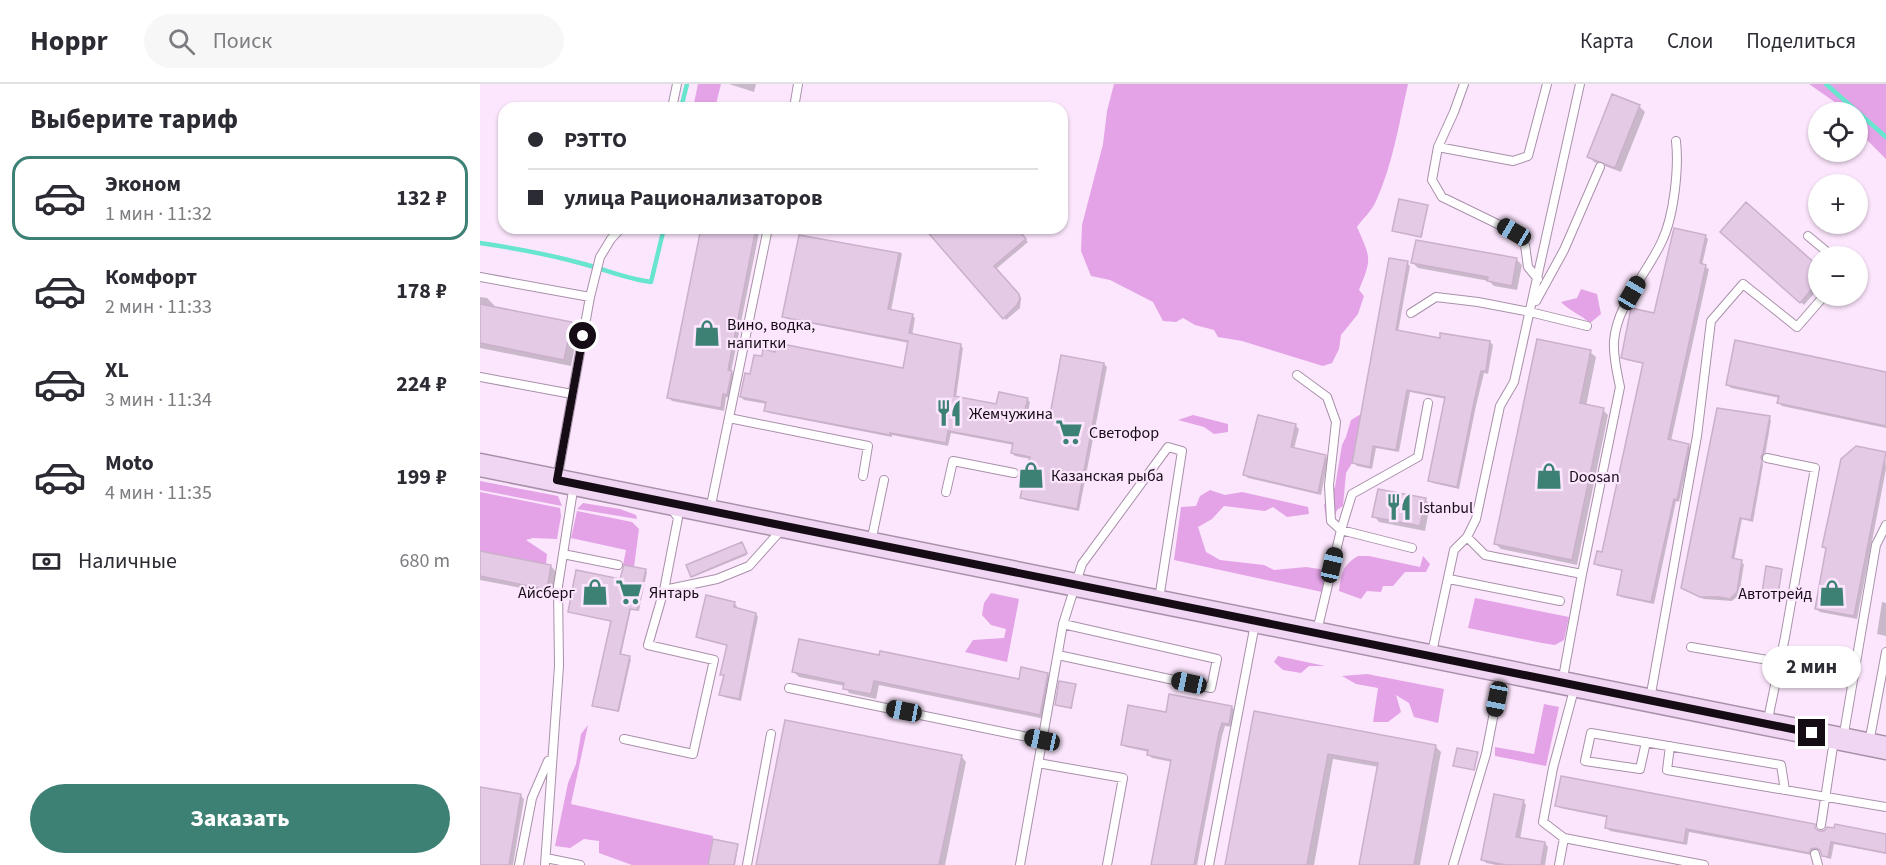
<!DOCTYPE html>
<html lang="ru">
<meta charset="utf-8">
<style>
:root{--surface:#fff;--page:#f7f7f7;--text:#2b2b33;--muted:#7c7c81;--line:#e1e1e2;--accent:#3d8175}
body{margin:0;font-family:"Source Sans 3",sans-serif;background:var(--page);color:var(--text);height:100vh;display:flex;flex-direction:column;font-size:22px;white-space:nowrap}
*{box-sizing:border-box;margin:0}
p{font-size:20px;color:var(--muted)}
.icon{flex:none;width:33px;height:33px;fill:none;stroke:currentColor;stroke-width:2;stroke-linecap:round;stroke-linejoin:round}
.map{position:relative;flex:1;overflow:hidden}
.panel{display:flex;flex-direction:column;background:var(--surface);width:480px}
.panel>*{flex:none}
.top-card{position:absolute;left:18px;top:18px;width:570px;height:132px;border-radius:18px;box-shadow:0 2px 4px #0004;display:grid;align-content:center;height:132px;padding:0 30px;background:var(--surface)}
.tools{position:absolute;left:1328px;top:18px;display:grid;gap:12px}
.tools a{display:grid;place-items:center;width:60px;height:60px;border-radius:50%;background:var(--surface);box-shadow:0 2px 4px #0004;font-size:30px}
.end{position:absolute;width:27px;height:27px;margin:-14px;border:8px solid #150c16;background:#fff;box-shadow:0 0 0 3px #fff}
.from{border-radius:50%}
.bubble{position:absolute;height:42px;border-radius:21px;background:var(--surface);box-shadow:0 2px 4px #0004;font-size:20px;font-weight:700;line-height:42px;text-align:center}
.car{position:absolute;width:18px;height:36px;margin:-18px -9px;border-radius:8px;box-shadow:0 0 4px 2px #0007;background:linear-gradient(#222 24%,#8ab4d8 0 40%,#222 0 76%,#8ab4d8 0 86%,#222 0)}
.top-card b{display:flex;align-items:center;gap:21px;height:57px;font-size:22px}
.top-card b+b{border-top:2px solid var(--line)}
.top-card i{width:15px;height:15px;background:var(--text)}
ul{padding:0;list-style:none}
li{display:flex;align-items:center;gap:18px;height:84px;margin:0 12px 9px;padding:0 18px;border:3px solid transparent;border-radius:18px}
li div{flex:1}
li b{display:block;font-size:22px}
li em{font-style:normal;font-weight:700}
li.active{border-color:var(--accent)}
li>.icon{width:54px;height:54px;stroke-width:1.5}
h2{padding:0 30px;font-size:27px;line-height:72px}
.pay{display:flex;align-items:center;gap:15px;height:66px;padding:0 30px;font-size:22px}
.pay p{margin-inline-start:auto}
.button{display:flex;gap:12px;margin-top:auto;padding:12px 30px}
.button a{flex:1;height:69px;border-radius:36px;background:var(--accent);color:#fff;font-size:24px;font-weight:700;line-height:69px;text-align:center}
header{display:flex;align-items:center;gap:36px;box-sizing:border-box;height:84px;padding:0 30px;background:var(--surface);border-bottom:2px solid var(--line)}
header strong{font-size:28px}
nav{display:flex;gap:33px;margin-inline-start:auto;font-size:21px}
.search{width:420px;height:54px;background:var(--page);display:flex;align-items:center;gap:15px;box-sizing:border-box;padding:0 21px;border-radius:33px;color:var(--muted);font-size:22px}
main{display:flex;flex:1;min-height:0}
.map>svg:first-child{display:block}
</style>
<header>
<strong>Hoppr</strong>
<div class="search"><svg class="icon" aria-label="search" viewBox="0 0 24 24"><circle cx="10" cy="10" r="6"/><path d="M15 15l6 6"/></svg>Поиск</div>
<nav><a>Карта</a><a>Слои</a><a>Поделиться</a></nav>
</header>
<main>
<section class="panel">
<h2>Выберите тариф</h2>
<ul>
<li class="active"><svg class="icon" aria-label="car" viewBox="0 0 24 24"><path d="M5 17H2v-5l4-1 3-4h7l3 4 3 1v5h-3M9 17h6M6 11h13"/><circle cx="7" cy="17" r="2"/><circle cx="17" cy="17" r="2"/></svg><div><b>Эконом</b><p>1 мин · 11:32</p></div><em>132 ₽</em></li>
<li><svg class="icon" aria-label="car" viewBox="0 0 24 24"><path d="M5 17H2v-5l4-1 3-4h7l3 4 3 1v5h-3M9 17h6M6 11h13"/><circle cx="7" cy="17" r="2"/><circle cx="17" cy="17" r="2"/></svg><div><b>Комфорт</b><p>2 мин · 11:33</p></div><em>178 ₽</em></li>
<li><svg class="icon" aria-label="car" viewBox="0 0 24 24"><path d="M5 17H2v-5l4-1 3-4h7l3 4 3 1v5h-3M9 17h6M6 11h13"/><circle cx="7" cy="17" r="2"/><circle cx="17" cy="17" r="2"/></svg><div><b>XL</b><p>3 мин · 11:34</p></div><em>224 ₽</em></li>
<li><svg class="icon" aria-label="car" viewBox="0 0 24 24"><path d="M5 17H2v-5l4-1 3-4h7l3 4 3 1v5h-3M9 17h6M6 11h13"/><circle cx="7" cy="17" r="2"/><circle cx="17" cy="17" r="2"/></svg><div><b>Moto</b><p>4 мин · 11:35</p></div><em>199 ₽</em></li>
</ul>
<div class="pay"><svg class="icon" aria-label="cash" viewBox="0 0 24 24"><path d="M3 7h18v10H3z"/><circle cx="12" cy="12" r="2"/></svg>Наличные<p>680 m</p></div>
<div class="button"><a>Заказать</a></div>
</section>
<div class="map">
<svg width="1406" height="781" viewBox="0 0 1406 781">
<rect width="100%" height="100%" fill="#fce6fd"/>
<path fill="#e3a3e6" d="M 218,0 L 241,0 L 235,24 L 213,24 Z
M 634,0 L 928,0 C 919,39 913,80 896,117 C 892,127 883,134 877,143 C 891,175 892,174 879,206 L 884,212 L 878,230 L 861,251 L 859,265 L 852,279 L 843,282 L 762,257 L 738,253 L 734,246 L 715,241 L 703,234 L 696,238 L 683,237 L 673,218 L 630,196 L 611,192 L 601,167 L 602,141 L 623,60 L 627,27 Z
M 1329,0 L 1406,0 L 1406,75 L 1377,46 L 1377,28 L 1364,28 L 1359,21 Z
M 1101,205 L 1117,210 L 1121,230 L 1110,239 C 1101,231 1090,227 1081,218 L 1097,214 Z
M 881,330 L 872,379 L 866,389 L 863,422 L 857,426 L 854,434 L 846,433 L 844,421 L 855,403 L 862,361 L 866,353 L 871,336 Z
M 713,331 L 748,340 L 748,348 L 734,350 L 724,343 L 698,336 Z
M 0,397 L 78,412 L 82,422 L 0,406 Z
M 730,406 L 745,411 L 762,408 L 828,423 L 829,430 L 807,433 L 793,423 L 785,427 L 744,422 L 732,435 L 718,443 L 726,468 L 740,476 L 784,481 L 794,486 L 826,483 L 846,486 L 842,508 L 694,476 L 701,423 L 716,422 L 720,412 Z
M 0,408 L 80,424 L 81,432 L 77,455 L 53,454 L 46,456 L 67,470 L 66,480 L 0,467 Z
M 103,419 L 140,425 L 156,431 L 157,435 L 97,425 Z
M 97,427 L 152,438 L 159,445 L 154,483 L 143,481 L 146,466 L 91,454 Z
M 878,472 L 889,472 L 940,483 L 943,472 L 950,480 L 946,488 L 925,488 L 913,502 L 903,502 L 901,508 L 887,507 L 881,515 L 859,507 C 861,491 862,481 878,472 Z
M 511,509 L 539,515 L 527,578 L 485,568 L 493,556 L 524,554 L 526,545 L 511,541 L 502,531 L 504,519 Z
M 995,514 L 1089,533 L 1084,556 L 1075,561 L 1062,559 L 988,544 Z
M 798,572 L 845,582 L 829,582 L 821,589 L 803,586 L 794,578 Z
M 887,590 L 964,605 L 958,639 L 934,633 L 929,619 L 916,611 L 921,628 L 908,638 L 893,638 L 898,604 L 876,600 L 862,592 Z
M 1064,620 L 1079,623 L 1066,682 L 1015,672 L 1015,663 L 1054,670 Z
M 108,641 L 91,720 L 233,752 L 228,781 L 152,781 L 119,769 L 119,757 L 104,755 L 90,764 L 75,762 L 88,699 L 96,680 L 101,650 Z"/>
<path fill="#0003" d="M 249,0 L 276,0 L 274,8 Z
M 1159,22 L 1165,28 L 1141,88 L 1114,78 L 1109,72 Z
M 947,122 L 942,153 L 914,147 Z
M 222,144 L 280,144 L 251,288 L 255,291 L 250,314 L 246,313 L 244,327 L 192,317 L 188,313 Z
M 446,144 L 543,144 L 539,148 L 548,158 L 516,185 L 541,214 L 540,224 L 526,236 Z
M 1242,148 L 1338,184 L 1338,205 L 1324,221 Z
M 1225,152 L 1228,155 L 1222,181 L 1229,185 L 1191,357 L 1208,361 L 1211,364 L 1199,418 L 1196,417 L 1174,520 L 1141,513 L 1138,510 L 1143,487 L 1118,482 L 1116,479 L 1123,470 L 1164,280 L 1146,276 L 1143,273 L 1175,230 Z
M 420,168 L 422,170 L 411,227 L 432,231 L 435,234 L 432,252 L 480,261 L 483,264 L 476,314 L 518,322 L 547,315 L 550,318 L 548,328 L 571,332 L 624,280 L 627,283 L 599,427 L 545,416 L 542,413 L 551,375 L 535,372 L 532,369 L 534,361 L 471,349 L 468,362 L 412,351 L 412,353 L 289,329 L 286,326 L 287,320 L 264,316 L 261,313 L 424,285 L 429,259 L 307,235 L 304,232 Z
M 1037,176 L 1042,181 L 1037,206 L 1014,202 L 1009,197 L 938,184 L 933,179 Z
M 927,179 L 930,182 L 918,248 L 961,255 L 1010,258 L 1013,261 L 1008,290 L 1004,289 L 996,322 L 979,405 L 953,399 L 950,396 L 966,315 L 930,308 L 919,368 L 896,364 L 892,385 L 877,382 L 874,379 Z
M 0,213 L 7,214 L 14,221 L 13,224 L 91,240 L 98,247 L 91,282 L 0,264 Z
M 1110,268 L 1116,273 L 1106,322 L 1123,326 L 1128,331 L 1097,481 L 1021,465 L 1016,460 Z
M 1406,290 L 1406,344 L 1302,322 L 1299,319 L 1300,314 L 1251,304 L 1247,300 Z
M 1289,334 L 1291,336 L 1285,372 L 1282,376 L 1283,381 L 1273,438 L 1262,435 L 1254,476 L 1264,480 L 1259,511 L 1252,517 L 1224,515 L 1205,506 Z
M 815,341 L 819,345 L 814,365 L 845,372 L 848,376 L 841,411 L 768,394 L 765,391 Z
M 1405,370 L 1406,385 L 1377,535 L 1340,528 L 1337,525 L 1347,466 L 1344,463 Z
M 945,415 L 950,421 L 945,447 L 899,438 L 894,432 Z
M 263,461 L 267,471 L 213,493 L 212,492 Z
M 0,468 L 71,482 L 76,488 L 72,510 L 0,496 Z
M 1301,486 L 1299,512 L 1284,509 L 1283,508 Z
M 165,487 L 167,488 L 159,527 L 151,525 L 141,571 L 151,575 L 139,628 L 115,623 L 114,621 L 133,538 L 89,528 L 141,497 Z
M 1402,518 L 1406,519 L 1406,552 L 1397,550 Z
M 254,519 L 257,522 L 256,525 L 276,530 L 278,533 L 261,617 L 244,613 L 241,610 L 245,593 L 242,590 L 248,562 L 220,555 L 217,553 Z
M 400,573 L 540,597 L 567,590 L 572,595 L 565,635 L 399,601 L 396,615 L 369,609 L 365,602 L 319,593 L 314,588 Z
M 595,602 L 592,625 L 578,622 L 577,620 Z
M 752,623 L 755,627 L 752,643 L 745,642 L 742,652 L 717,781 L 673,781 L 692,678 L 672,674 L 669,671 L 669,668 L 646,663 L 642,660 L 687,630 Z
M 775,629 L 955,662 L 961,668 L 940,781 L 881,781 L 899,683 L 853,675 L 834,781 L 747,781 Z
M 997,670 L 995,686 L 975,681 Z
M 481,672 L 486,678 L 465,781 L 278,781 Z
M 1,705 L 41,712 L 44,715 L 33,781 L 0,781 Z
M 1043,717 L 1046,721 L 1040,755 L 1065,759 L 1068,763 L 1065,781 L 1016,781 L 1006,779 L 1003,776 Z
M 1077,721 L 1334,742 L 1338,748 L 1406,752 L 1406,770 L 1354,760 L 1351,775 L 1347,774 L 1340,766 L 1334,768 L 1332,771 L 1209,748 L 1207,761 L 1130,747 L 1127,744 L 1129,734 L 1080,724 Z
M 258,762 L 255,781 L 229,781 Z"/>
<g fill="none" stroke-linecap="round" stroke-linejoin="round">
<path stroke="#67e5cf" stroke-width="4.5" d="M 1346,0 L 1406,53
M 201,24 L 207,0
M 0,159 C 34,164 67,170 100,179 C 124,185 146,195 171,198 L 184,144"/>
</g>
<path fill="#e5cae6" stroke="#cab0cb" stroke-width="1.5" d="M 1132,10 L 1160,21 L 1135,84 L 1107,73 Z
M 919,115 L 948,121 L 941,153 L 912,147 Z
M 1266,118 L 1338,182 L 1338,198 L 1320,219 L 1240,148 Z
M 221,144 L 276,144 L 248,286 L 252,287 L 247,311 L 243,310 L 241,324 L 187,314 Z
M 444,144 L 537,144 L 546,155 L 514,182 L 539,210 L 540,215 L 537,221 L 523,235 Z
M 1194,144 L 1226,151 L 1220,179 L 1226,181 L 1188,355 L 1209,360 L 1197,416 L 1194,415 L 1171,518 L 1137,511 L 1142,486 L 1114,480 L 1117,467 L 1122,468 L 1163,279 L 1141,274 L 1151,224 L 1174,229 Z
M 319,151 L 419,169 L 408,225 L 433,230 L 429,249 L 481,260 L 474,312 L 516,320 L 519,308 L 548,314 L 545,326 L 570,331 L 581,271 L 624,279 L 597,425 L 540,414 L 550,373 L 531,369 L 533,359 L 468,347 L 466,359 L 410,349 L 410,351 L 284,327 L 286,318 L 260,313 L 265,289 L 270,290 L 274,271 L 282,272 L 283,265 L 295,268 L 297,259 L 423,284 L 428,257 L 302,233 Z
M 936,156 L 1037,174 L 1032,202 L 1007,197 L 1008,193 L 931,179 Z
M 909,174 L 928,177 L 916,246 L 960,254 L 960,249 L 1010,257 L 1006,287 L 1001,287 L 994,318 L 977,403 L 948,397 L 965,313 L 927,306 L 916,366 L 893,362 L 890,383 L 872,379 Z
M 0,220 L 92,238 L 84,276 L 0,259 Z
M 1057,255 L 1111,266 L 1100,319 L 1124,324 L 1092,476 L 1014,460 Z
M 1255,256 L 1406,288 L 1406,342 L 1297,319 L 1299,312 L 1246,301 Z
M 1237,324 L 1290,332 L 1283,369 L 1281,373 L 1282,377 L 1271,436 L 1260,434 L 1252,474 L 1262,476 L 1257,508 L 1250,515 L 1239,513 L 1220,513 L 1201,504 Z
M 778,331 L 816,340 L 811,363 L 846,371 L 838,409 L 763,391 Z
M 1376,362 L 1406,368 L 1374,532 L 1335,525 L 1346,464 L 1342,463 L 1361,375 Z
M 898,405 L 946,414 L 940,442 L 892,433 Z
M 262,458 L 267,469 L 211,493 L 206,481 Z
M 0,467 L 71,481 L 67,506 L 0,492 Z
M 144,481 L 166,485 L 157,526 L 150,525 L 140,570 L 150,572 L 138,627 L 112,622 L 131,537 L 88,528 L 96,486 L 140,495 Z
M 1286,482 L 1302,485 L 1298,511 L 1282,509 Z
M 226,511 L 255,518 L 254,523 L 276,529 L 259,615 L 239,611 L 244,591 L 240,591 L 247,561 L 216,553 Z
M 319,555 L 399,571 L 400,567 L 539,595 L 541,583 L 568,589 L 560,631 L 394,597 L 391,610 L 363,605 L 364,599 L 312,588 Z
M 579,597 L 596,600 L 591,624 L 575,621 Z
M 689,610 L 752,622 L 749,640 L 742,639 L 739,648 L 714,781 L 671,781 L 691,676 L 667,671 L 668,666 L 641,661 L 648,621 L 686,628 Z
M 774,627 L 956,661 L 934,781 L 879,781 L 898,679 L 848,670 L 827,781 L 745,781 Z
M 305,636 L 482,671 L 459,781 L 276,781 Z
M 977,664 L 998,668 L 994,686 L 973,682 Z
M 1081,692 L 1335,740 L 1335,744 L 1339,747 L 1344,747 L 1347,743 L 1354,744 L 1355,740 L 1406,750 L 1406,769 L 1351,758 L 1348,773 L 1342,772 L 1340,766 L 1336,764 L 1331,765 L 1329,769 L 1206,745 L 1204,759 L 1125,744 L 1127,732 L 1075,722 Z
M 0,703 L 41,710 L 29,781 L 0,781 Z
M 1014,710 L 1044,716 L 1036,753 L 1065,758 L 1061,781 L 1026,781 L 1001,776 Z
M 233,755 L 258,760 L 254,781 L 228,781 Z"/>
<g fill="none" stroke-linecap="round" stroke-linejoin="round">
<defs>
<path id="service" d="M 984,0 L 974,28 L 958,63 L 952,96 L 962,113 L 1034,148 L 1045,161 L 1048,183 L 1058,195
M 192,24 L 197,0
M 314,24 L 318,0
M 958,63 L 1033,77 L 1048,72 L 1067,0
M 1328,152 L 1352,172
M 0,193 L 110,213
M 1056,217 L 1084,166 L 1120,83
M 931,229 L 956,213 L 998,218 L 1050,228 L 1107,242
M 817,291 L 847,313 L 856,338 L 849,401 L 851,437 L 861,446 L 932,464
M 0,293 L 92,310
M 249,334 L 388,362 L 383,392
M 77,396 L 110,213 L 120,173 L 131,155 L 141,144
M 466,408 L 473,377 L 534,389
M 191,424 L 198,434 L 184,506 L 237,495 L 269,482 L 302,445
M 230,426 L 288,144
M 987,453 L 1005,471 L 1102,490
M 391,458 L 404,396
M 83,470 L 138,481
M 969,495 L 1080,517
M 837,547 L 861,446 L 872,410 L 938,373 L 948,319
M 1211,563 L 1300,578
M 578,571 L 731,604 L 737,575 L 583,540
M 951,573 L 974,466 L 987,453 L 996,435 L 1020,322 L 1034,298 L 1100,0
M 1082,599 L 1102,490 L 1140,303 C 1137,288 1133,273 1134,257 C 1137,220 1167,190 1182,157 C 1194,132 1199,84 1196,57
M 1095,602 L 1073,684 L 1063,738 L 1084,754 L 1224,781
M 309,604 L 562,656
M 1170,615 L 1217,352 L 1231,237 L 1263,200 L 1317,243 L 1344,212
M 1287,640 L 1305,553 L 1335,384 L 1287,374
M 144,655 L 213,670 L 234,576 L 168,561 L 184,506
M 1363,655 L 1396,461 L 1406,441
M 1166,658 L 1160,685 L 1105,677 L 1111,649 L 1301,681 L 1305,706
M 1389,659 L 1406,568
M 1190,662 L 1187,686 L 1406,723
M 558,679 L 643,694 L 627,781
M 1341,741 L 1354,656
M 1335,770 L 1338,781
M 66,774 L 100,781
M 39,781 L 52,714 L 68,677
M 65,781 L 79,582 L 78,502 L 94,400
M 267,781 L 291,650
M 540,781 L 583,540 L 602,480 L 688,363 L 702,367 L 679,515
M 729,781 L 775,540
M 973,781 L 1006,670 L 1022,587
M 1079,781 L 1084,754"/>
<path id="secondary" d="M 0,381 L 1406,664"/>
</defs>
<use href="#service" stroke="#a990aa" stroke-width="10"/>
<use href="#secondary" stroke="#a990aa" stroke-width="25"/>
<use href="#service" stroke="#fff" stroke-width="8"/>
<use href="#secondary" stroke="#f0d6f2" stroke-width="22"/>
</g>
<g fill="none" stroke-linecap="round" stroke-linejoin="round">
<path stroke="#150c16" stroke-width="8" d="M 103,252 L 77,396 L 1332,649"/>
</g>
<defs>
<symbol id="shop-bare" viewBox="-9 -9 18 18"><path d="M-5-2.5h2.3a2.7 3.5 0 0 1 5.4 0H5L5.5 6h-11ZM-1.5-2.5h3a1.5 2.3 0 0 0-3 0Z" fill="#3d8175" stroke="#fce6fd" stroke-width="2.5" paint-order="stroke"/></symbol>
<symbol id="restaurant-bare" viewBox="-9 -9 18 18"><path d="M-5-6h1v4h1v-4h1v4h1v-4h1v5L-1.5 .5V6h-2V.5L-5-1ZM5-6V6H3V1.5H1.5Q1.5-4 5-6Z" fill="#3d8175" stroke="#fce6fd" stroke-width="2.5" paint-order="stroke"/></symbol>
<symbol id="supermarket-bare" viewBox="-9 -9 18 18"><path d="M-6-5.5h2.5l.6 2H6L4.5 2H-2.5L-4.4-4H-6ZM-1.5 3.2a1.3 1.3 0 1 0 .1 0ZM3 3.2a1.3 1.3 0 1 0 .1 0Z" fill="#3d8175" stroke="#fce6fd" stroke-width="2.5" paint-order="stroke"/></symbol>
</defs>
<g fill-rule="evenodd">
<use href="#shop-bare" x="208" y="230" width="38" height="38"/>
<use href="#restaurant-bare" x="450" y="310" width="38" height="38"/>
<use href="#supermarket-bare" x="570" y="329" width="38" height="38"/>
<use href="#shop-bare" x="532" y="372" width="38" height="38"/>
<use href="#shop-bare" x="1050" y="373" width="38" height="38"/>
<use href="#restaurant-bare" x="900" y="404" width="38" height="38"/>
<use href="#shop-bare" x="96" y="489" width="38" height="38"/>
<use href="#supermarket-bare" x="130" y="489" width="38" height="38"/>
<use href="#shop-bare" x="1333" y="490" width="38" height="38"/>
</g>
<g text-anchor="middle" stroke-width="4.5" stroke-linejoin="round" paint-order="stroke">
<g font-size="16" fill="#150c16" stroke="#fce6fd" text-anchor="start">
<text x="247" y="246">Вино, водка,<tspan x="247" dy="18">напитки</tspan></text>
<text x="489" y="335">Жемчужина</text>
<text x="609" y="354">Светофор</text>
<text x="571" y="397">Казанская рыба</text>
<text x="1089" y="398">Doosan</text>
<text x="939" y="429">Istanbul</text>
<text x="95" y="514" text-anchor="end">Айсберг</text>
<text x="169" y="514">Янтарь</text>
<text x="1332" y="515" text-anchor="end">Автотрейд</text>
</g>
</g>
</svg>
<div class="tools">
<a><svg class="icon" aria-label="locate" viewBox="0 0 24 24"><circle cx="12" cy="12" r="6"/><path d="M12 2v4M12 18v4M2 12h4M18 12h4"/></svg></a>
<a>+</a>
<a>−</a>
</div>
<i class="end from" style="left:103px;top:252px"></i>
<i class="end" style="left:1332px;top:649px"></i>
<div class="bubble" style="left:1282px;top:562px;width:99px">2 мин</div>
<i class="car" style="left:1034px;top:148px;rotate:300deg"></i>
<i class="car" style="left:1152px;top:209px;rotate:30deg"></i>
<i class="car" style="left:852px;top:481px;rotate:13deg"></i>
<i class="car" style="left:709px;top:599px;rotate:282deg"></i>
<i class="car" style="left:1017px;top:615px;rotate:191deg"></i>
<i class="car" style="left:424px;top:627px;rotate:281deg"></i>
<i class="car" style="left:562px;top:656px;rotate:282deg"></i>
<div class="top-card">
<b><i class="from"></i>РЭТТО</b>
<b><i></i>улица Рационализаторов</b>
</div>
</div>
</main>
